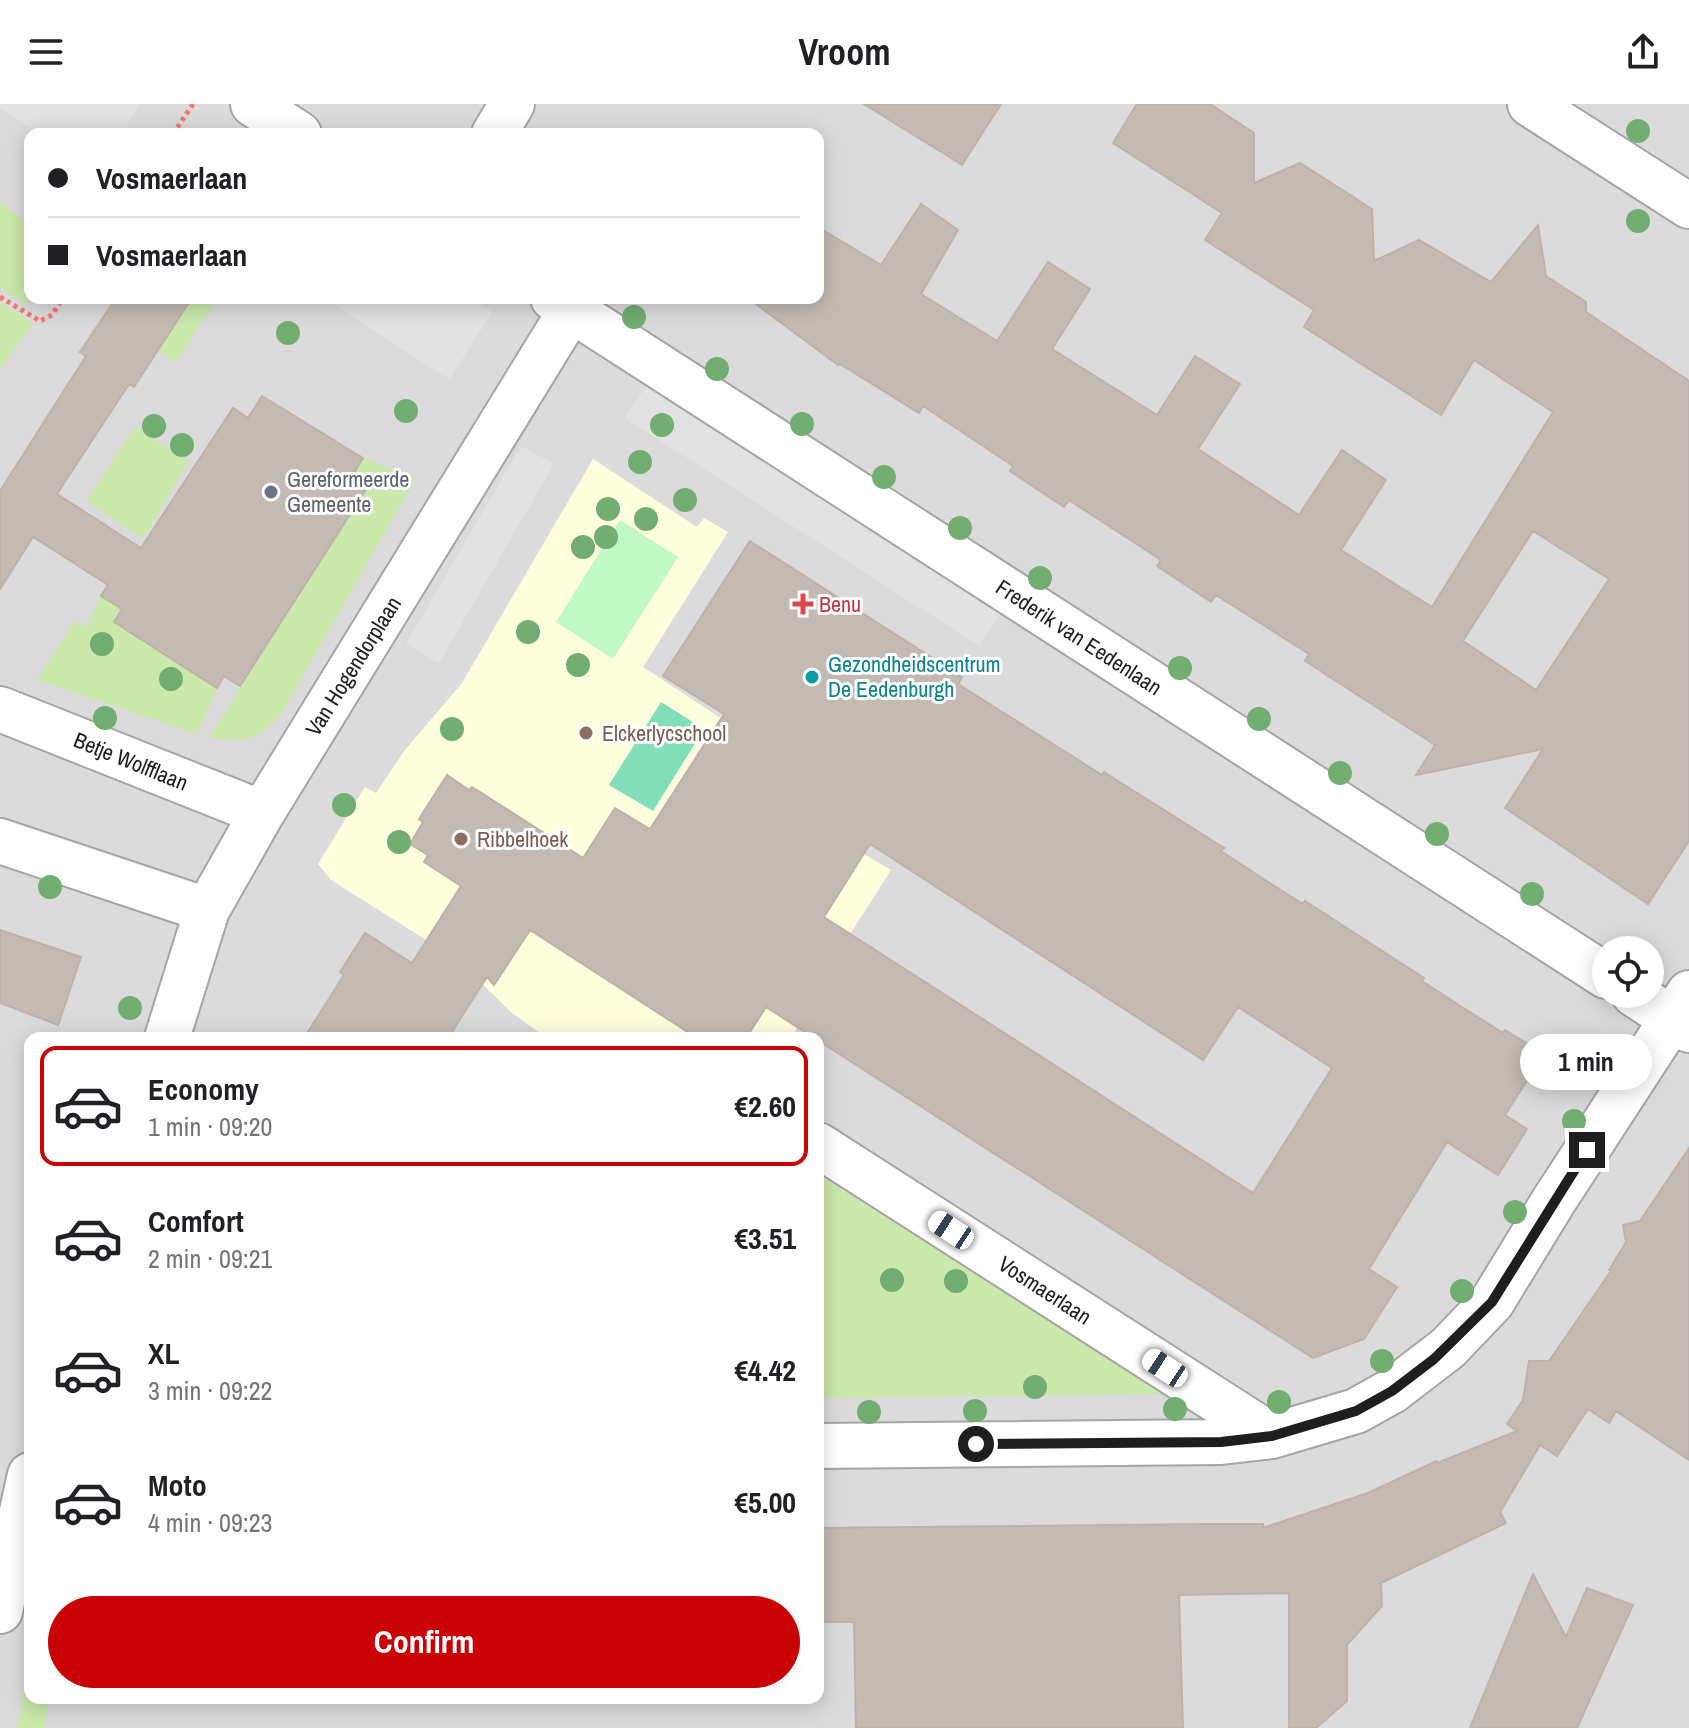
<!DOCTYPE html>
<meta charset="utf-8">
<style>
:root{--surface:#fff;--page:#f2f2f2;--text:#202124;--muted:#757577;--line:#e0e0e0;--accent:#c90205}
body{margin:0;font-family:"Archivo Narrow",sans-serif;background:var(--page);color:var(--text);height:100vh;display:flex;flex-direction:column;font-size:30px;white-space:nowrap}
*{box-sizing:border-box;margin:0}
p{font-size:26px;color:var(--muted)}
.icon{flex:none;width:44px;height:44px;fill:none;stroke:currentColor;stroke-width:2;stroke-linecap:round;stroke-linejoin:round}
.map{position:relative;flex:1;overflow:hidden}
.panel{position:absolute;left:24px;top:928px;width:800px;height:672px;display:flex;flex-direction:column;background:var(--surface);border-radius:16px;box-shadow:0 4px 20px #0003}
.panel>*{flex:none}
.hud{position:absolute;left:24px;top:24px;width:800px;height:176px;border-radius:16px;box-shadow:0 4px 20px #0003;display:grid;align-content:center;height:176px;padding:0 24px;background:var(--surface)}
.tools{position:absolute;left:1592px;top:832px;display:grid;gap:16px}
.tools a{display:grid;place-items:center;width:72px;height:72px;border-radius:50%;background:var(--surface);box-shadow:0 4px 20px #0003;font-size:40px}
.end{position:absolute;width:36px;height:36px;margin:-18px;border:10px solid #1e1e1e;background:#fff;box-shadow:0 0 0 4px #fff}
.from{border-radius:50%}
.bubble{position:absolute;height:56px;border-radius:28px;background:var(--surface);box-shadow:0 4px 20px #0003;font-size:26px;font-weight:800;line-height:56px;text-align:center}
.car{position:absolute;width:24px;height:48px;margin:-24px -12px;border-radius:10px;box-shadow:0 0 6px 2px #0007;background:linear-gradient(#fff 24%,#345 0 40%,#fff 0 76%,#345 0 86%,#fff 0)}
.hud b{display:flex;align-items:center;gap:28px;height:76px;font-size:30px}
.hud b+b{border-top:2px solid var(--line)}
.hud i{width:20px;height:20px;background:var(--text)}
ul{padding:14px 0 0;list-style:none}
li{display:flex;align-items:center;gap:24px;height:120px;margin:0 16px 12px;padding:0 8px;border:4px solid transparent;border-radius:16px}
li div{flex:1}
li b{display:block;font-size:30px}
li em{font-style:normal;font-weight:800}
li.current{border-color:var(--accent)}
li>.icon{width:72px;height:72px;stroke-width:1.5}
.primary-button{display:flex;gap:16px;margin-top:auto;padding:16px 24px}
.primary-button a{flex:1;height:92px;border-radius:48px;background:var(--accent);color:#fff;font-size:32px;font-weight:800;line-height:92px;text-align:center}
header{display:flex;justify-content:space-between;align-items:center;height:104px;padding:0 24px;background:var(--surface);font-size:36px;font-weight:800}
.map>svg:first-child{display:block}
</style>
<header><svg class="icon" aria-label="menu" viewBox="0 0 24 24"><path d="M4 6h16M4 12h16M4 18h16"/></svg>Vroom<svg class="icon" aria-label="share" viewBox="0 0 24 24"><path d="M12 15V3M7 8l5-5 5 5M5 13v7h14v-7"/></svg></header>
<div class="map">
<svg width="1689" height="1624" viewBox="0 0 1689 1624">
<rect width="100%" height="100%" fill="#efebe4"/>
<path fill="#dcdbdb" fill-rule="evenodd" d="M 0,0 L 1689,0 L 1689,1624 L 0,1624 ZM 30,30 L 818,30 L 818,194 L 30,194 ZM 1606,846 L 1650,846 L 1650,890 L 1606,890 ZM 30,934 L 818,934 L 818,1594 L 30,1594 Z"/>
<path fill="#fffedd" d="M 593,355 L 697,423 L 704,414 L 728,428 L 643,563 L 719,613 L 724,610 L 853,744 L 891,766 L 806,899 L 793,934 L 547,934 L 512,909 L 458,856 L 331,776 L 318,760 L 365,683 L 376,689 L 405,646 L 462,579 Z"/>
<path fill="#cae9aa" d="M 0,97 L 30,122 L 30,194 L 38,194 L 35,198 L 25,199 L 0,183 Z
M 193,194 L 218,194 L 176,258 L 158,247 Z
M 0,198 L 33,219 L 0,266 Z
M 135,323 L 189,357 L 143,435 L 86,397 Z
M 363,354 L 416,374 L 281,610 C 255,640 246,636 209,634 L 365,387 L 349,377 Z
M 101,492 L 122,505 L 114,518 L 217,584 L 197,630 L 37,576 L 75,517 L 86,523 Z
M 818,1066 L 1166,1290 L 818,1294 Z
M 30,1560 L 30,1594 L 50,1594 L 44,1624 L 17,1624 Z"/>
<path fill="#c0f9c4" d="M 620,416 L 678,453 L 613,555 L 556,518 Z"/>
<path fill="#82ddb9" d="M 661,598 L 704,625 L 653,707 L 609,681 Z"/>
<path fill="#e2e2e2" d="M 0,0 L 140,0 L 122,30 L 40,30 L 0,4 Z
M 323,194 L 471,194 L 493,208 L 449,275 Z
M 648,280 L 1002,508 L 979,542 L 625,314 Z
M 521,342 L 554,360 L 439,559 L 406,540 Z"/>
<path fill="#c3bab3" stroke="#c0b1a6" stroke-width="2" fill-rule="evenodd" d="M 864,0 L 1001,0 L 962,61 Z
M 1137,0 L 1210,0 L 1254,29 L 1254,79 L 1300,59 L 1372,105 L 1374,157 L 1419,136 L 1491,178 L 1538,121 L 1546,172 L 1586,198 L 1586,208 L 1689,277 L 1689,737 L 1648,800 L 1505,704 L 1543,645 L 1416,671 L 1435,641 L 1305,557 L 1309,550 L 1216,491 L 1211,498 L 1157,462 L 1161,456 L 1069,396 L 1064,403 L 1010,367 L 1013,362 L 923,302 L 919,309 L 840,260 L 838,261 L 748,194 L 818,194 L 818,123 L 881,161 L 921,100 L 958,126 L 921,190 L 997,237 L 1048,158 L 1090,185 L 1052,245 L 1157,311 L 1195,252 L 1240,280 L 1198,345 L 1299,411 L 1342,346 L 1386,376 L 1341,446 L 1432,503 L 1553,308 L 1474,256 L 1441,311 L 1304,223 L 1314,206 L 1205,136 L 1222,109 L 1113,39 ZM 1533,427 L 1609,475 L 1536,586 L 1463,537 Z
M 116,194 L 192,194 L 134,283 L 129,280 L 57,390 L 141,444 L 233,304 L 248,314 L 262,292 L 363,354 L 349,377 L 365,387 L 240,582 L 224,572 L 217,584 L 114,518 L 122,505 L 101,492 L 108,481 L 33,433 L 0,485 L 0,387 L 86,252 L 80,248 Z
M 750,437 L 962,573 L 958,580 L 1102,671 L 1104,668 L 1224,744 L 1221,747 L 1262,774 L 1303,800 L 1305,797 L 1424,874 L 1422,877 L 1462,903 L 1503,929 L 1505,926 L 1544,950 L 1505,1011 L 1527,1025 L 1498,1071 L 1447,1038 L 1369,1165 L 1397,1183 L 1364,1235 L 1313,1254 L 766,903 L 746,934 L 697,934 L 530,826 L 494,881 L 487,873 L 448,934 L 304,934 L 344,871 L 340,868 L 365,829 L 412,859 L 461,782 L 424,758 L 428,751 L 410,740 L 423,718 L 419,715 L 447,671 L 469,686 L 472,683 L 583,754 L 615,704 L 650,725 L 724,610 L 663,572 ZM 870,740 L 1203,956 L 1238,903 L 1332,964 L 1253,1089 L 824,813 Z
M 0,826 L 81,853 L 58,921 L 0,899 Z
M 1689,1044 L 1689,1356 L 1616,1307 L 1609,1319 L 1588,1305 L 1557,1352 L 1540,1341 L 1500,1408 L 1506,1419 L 1381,1479 L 1382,1502 L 1347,1541 L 1347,1597 L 1316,1624 L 1289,1624 L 1289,1489 L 1179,1491 L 1183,1624 L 856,1624 L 854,1518 L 818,1518 L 818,1424 L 1206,1420 L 1263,1420 L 1263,1424 L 1368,1389 L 1436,1357 L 1437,1359 L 1517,1327 L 1507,1320 L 1523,1296 L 1529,1257 L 1549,1257 L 1611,1167 L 1609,1166 L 1626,1138 L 1623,1121 L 1640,1117 Z
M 1533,1470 L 1566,1533 L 1587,1484 L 1633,1501 L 1577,1624 L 1470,1624 Z"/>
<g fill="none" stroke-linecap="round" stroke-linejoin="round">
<defs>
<path id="minor" d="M 253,0 L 299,30
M 494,30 L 512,0
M 553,194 L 1606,872
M 0,605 L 262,709
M 0,737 L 207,806
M 1634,890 L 1689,926
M 167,934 L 207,806 L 262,709 L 571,206
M 818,1041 L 1272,1332
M 818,1342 L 1221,1338 L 1272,1332 L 1356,1307 L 1392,1287 L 1448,1244 L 1492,1198 L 1553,1098 L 1689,889
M 0,1507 L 30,1371"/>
<path id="tertiary" d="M 1530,0 L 1689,102"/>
</defs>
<use href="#minor" stroke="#a5a5a5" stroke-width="48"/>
<use href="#tertiary" stroke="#a5a5a5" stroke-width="48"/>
<path stroke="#f8776b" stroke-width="5" stroke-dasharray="4 4" stroke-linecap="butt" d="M 173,30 L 193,0
M 0,193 L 40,217 L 52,211 L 63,194"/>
<use href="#minor" stroke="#fff" stroke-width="44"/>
<use href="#tertiary" stroke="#fff" stroke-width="44"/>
</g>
<g fill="#72ad72">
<circle cx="1638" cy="27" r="12"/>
<circle cx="1638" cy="117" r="12"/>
<circle cx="634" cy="213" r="12"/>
<circle cx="288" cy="229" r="12"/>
<circle cx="717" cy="265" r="12"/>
<circle cx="406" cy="307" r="12"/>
<circle cx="802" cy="320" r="12"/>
<circle cx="662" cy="321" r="12"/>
<circle cx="154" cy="322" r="12"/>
<circle cx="182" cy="341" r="12"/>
<circle cx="640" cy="358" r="12"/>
<circle cx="884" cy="373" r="12"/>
<circle cx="685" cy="396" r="12"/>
<circle cx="608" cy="405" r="12"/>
<circle cx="646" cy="415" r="12"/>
<circle cx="960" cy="424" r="12"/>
<circle cx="606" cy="433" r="12"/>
<circle cx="583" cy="443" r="12"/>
<circle cx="1040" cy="474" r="12"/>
<circle cx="528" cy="528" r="12"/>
<circle cx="102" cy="540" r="12"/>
<circle cx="578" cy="561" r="12"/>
<circle cx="1180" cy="564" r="12"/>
<circle cx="171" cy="575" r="12"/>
<circle cx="105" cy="614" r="12"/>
<circle cx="1259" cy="615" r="12"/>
<circle cx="452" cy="625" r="12"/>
<circle cx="1340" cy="669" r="12"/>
<circle cx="344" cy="701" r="12"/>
<circle cx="1437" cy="730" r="12"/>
<circle cx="399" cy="738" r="12"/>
<circle cx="50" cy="783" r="12"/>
<circle cx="1532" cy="790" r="12"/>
<circle cx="130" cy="904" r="12"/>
<circle cx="1574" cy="1017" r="12"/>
<circle cx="1515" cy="1108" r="12"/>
<circle cx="892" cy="1176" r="12"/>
<circle cx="956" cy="1177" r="12"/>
<circle cx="1462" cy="1187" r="12"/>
<circle cx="1382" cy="1257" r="12"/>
<circle cx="1035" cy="1283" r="12"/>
<circle cx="1279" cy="1298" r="12"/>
<circle cx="1175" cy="1305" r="12"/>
<circle cx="975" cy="1307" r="12"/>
<circle cx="869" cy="1308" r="12"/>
</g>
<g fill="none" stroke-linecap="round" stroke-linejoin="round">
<path stroke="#1e1e1e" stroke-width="10" d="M 976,1340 L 1221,1338 L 1272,1332 L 1356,1307 L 1392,1287 L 1434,1255 L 1492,1198 L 1587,1046"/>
</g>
<circle fill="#6b7280" stroke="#fff" stroke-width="3" cx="271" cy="388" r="8"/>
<path fill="#e0444e" stroke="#fff" stroke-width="3" d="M799 488h8v8h8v8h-8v8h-8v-8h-8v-8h8z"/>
<circle fill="#0f9aa8" stroke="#fff" stroke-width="3" cx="812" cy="573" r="8"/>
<g fill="#8d6e63" stroke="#fff" stroke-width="3">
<circle cx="586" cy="629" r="8"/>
<circle cx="461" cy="735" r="8"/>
</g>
<g text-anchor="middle" stroke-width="6" stroke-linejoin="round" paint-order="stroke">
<g font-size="22" fill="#5b616d" stroke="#fff" text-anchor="start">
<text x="287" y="383">Gereformeerde<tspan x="287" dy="25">Gemeente</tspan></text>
</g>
<g font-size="22" fill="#be3a42" stroke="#fff" text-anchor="start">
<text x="819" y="508">Benu</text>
</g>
<g font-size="22" fill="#1e1e1e" stroke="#fff">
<text transform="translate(1079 533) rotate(33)" y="8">Frederik van Eedenlaan</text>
<text transform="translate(353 562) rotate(-58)" y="8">Van Hogendorplaan</text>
<text transform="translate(131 657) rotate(22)" y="8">Betje Wolfflaan</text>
<text transform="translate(1045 1186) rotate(33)" y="8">Vosmaerlaan</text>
</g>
<g font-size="22" fill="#0d838f" stroke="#fff" text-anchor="start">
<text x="828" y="568">Gezondheidscentrum<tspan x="828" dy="25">De Eedenburgh</tspan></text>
</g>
<g font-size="22" fill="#785e54" stroke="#fff" text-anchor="start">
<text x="602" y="637">Elckerlycschool</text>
<text x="477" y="743">Ribbelhoek</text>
</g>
</g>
</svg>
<div class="tools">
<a><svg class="icon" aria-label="locate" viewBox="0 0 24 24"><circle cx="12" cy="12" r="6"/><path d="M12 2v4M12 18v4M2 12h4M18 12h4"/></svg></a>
</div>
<i class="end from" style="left:976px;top:1340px"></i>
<i class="end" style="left:1587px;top:1046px"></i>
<div class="bubble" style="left:1520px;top:930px;width:132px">1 min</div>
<i class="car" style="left:951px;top:1126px;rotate:303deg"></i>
<i class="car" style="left:1165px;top:1264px;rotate:303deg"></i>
<div class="hud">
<b><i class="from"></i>Vosmaerlaan</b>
<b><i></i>Vosmaerlaan</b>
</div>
<section class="panel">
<ul>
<li class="current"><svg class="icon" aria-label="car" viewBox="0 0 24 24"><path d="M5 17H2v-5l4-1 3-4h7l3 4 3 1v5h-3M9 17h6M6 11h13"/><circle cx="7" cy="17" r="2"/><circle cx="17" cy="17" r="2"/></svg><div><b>Economy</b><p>1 min · 09:20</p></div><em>€2.60</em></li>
<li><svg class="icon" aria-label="car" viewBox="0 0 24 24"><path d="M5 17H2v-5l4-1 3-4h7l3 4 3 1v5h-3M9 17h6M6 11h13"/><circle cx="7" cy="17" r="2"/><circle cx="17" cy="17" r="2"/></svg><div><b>Comfort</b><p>2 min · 09:21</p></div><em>€3.51</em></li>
<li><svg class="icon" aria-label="car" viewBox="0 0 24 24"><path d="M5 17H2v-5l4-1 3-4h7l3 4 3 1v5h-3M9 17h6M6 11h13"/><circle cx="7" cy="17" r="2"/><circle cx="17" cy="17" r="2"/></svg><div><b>XL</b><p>3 min · 09:22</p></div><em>€4.42</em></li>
<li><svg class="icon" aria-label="car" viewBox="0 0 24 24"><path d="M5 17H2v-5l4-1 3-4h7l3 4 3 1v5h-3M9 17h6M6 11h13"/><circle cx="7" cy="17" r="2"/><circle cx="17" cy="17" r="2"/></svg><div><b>Moto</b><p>4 min · 09:23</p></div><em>€5.00</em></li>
</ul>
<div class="primary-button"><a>Confirm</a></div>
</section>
</div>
